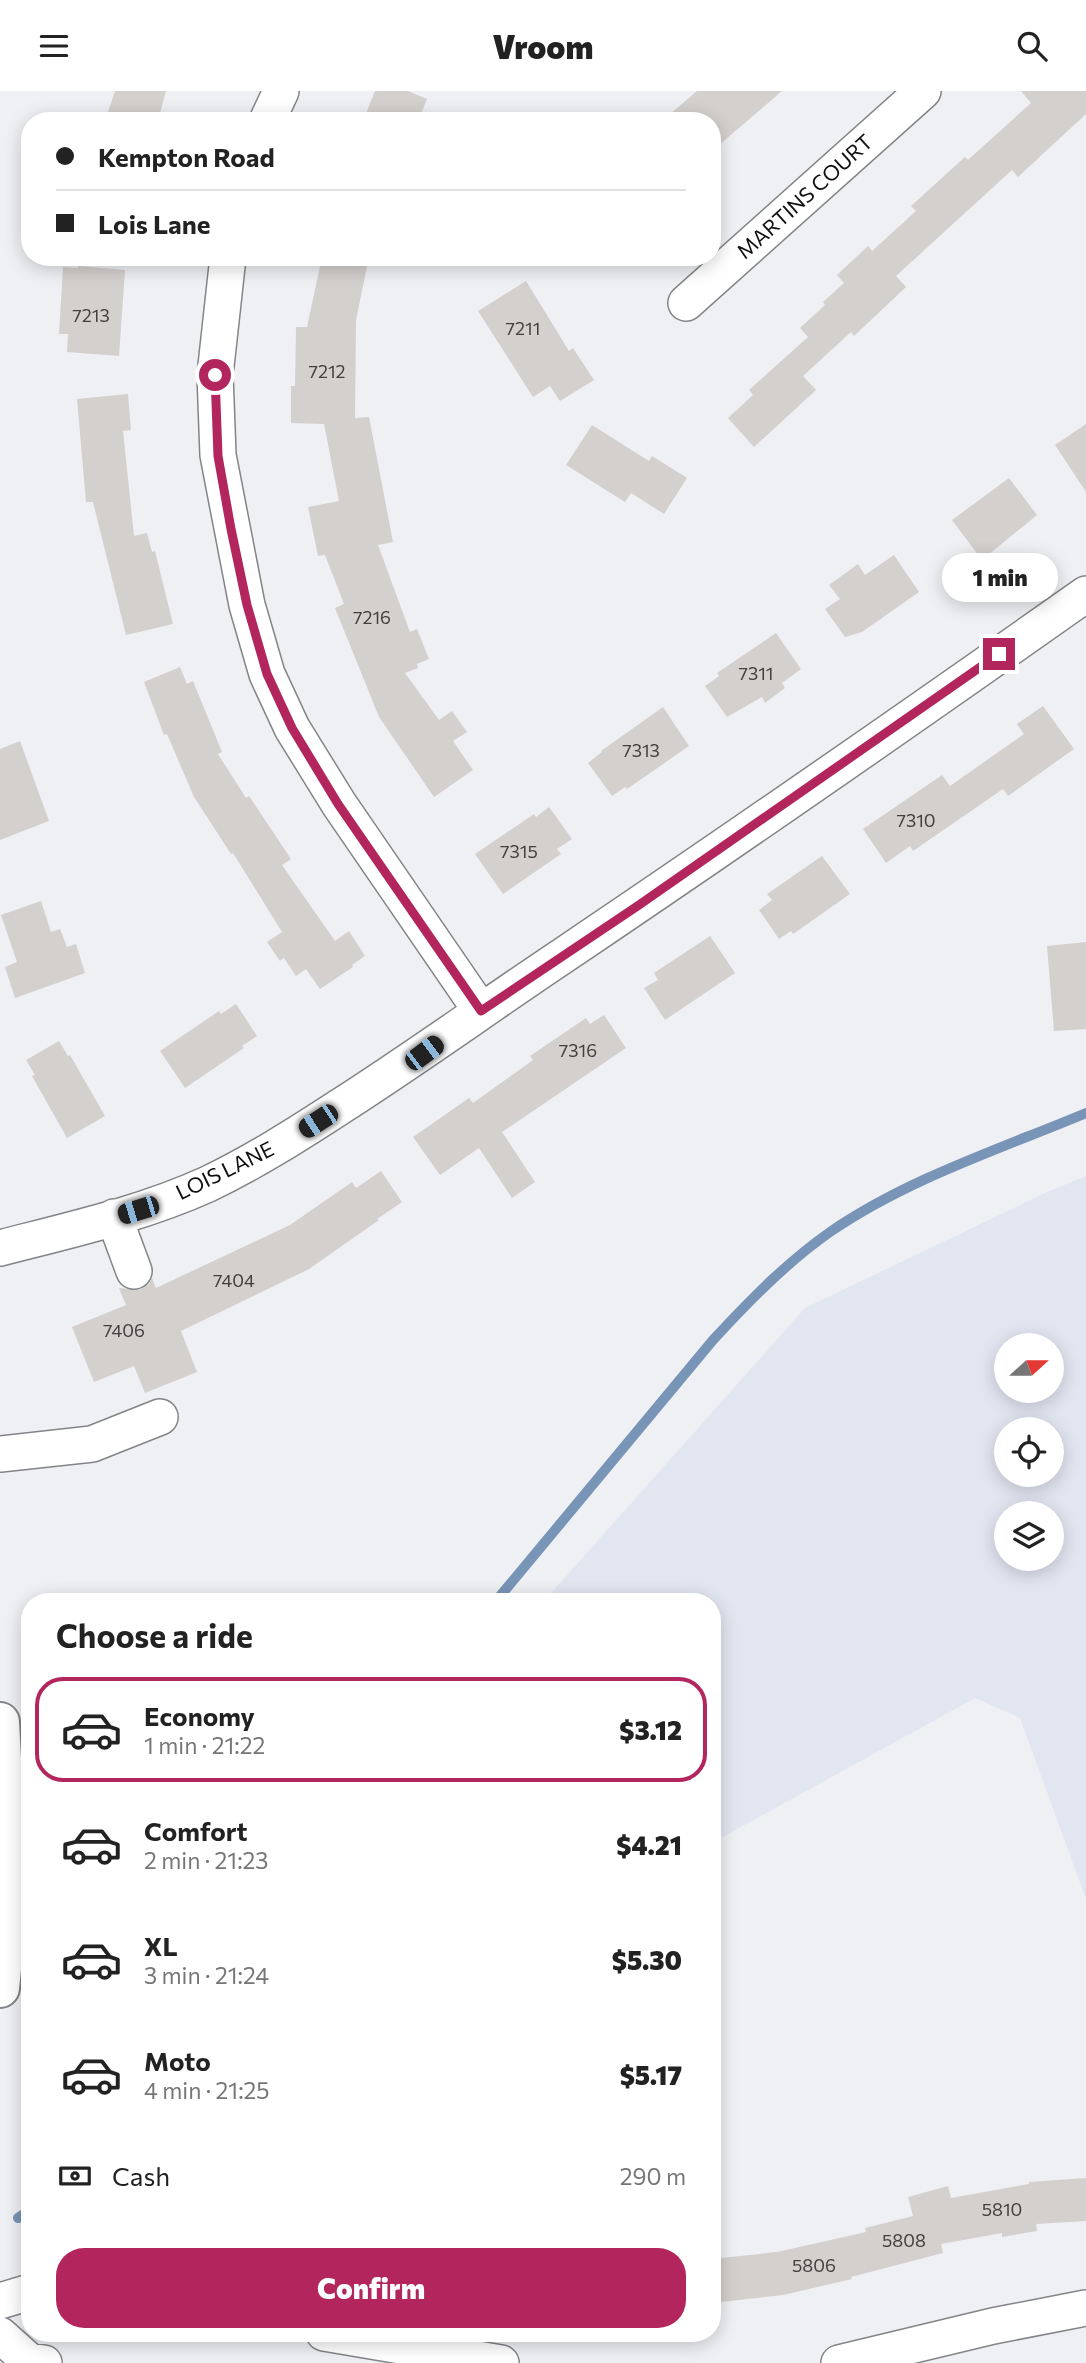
<!DOCTYPE html>
<meta charset="utf-8">
<style>
:root{--surface:#fff;--page:#f6f6f6;--text:#222;--muted:#767676;--line:#e0e0e0;--accent:#b3265d}
body{margin:0;font-family:Commissioner,sans-serif;background:var(--page);color:var(--text);height:100vh;display:flex;flex-direction:column;font-size:26px;white-space:nowrap}
*{box-sizing:border-box;margin:0}
p{font-size:23px;color:var(--muted)}
.icon{flex:none;width:38px;height:38px;fill:none;stroke:currentColor;stroke-width:2;stroke-linecap:round;stroke-linejoin:round}
.map{position:relative;flex:1;overflow:hidden}
.side{position:absolute;left:21px;top:1502px;width:700px;height:749px;display:flex;flex-direction:column;background:var(--surface);border-radius:28px;box-shadow:0 4px 18px #0003}
.side>*{flex:none}
.guide{position:absolute;left:21px;top:21px;width:700px;height:154px;border-radius:28px;box-shadow:0 4px 18px #0003;display:grid;align-content:center;height:154px;padding:0 35px;background:var(--surface)}
.needle{width:46px;rotate:69deg}
.buttons{position:absolute;left:994px;top:1242px;display:grid;gap:14px}
.buttons a{display:grid;place-items:center;width:70px;height:70px;border-radius:50%;background:var(--surface);box-shadow:0 4px 18px #0003;font-size:35px}
.end{position:absolute;width:32px;height:32px;margin:-16px;border:9px solid #b3265d;background:#fff;box-shadow:0 0 0 4px #fff}
.from{border-radius:50%}
.bubble{position:absolute;height:49px;border-radius:24px;background:var(--surface);box-shadow:0 4px 18px #0003;font-size:23px;font-weight:800;line-height:49px;text-align:center}
.car{position:absolute;width:21px;height:42px;margin:-21px -10px;border-radius:9px;box-shadow:0 0 5px 2px #0007;background:linear-gradient(#222 24%,#8ab4d8 0 40%,#222 0 76%,#8ab4d8 0 86%,#222 0)}
.guide b{display:flex;align-items:center;gap:24px;height:66px;font-size:26px}
.guide b+b{border-top:2px solid var(--line)}
.guide i{width:18px;height:18px;background:var(--text)}
ul{padding:0;list-style:none}
li{display:flex;align-items:center;gap:21px;height:105px;margin:0 14px 10px;padding:0 21px;border:4px solid transparent;border-radius:28px}
li div{flex:1}
li b{display:block;font-size:26px}
li em{font-style:normal;font-weight:800}
li.active{border-color:var(--accent)}
li>.icon{width:63px;height:63px;stroke-width:1.5}
h2{padding:0 35px;font-size:32px;line-height:84px}
.pay{display:flex;align-items:center;gap:18px;height:77px;padding:0 35px;font-size:26px}
.pay p{margin-inline-start:auto}
.button{display:flex;gap:14px;margin-top:auto;padding:14px 35px}
.button a{flex:1;height:80px;border-radius:28px;background:var(--accent);color:#fff;font-size:28px;font-weight:800;line-height:80px;text-align:center}
header{display:flex;justify-content:space-between;align-items:center;height:91px;padding:0 35px;background:var(--surface);font-size:32px;font-weight:800}
.map>svg:first-child{display:block}
</style>
<header><svg class="icon" aria-label="menu" viewBox="0 0 24 24"><path d="M4 6h16M4 12h16M4 18h16"/></svg>Vroom<svg class="icon" aria-label="search" viewBox="0 0 24 24"><circle cx="10" cy="10" r="6"/><path d="M15 15l6 6"/></svg></header>
<div class="map">
<svg width="1086" height="2272" viewBox="0 0 1086 2272">
<rect width="100%" height="100%" fill="#eef0f4"/>
<path fill="#e2e6f1" fill-rule="evenodd" d="M 1086,1085 L 1086,1808 L 1020,1627 L 975,1607 L 712,1752 L 712,1510 L 544,1510 L 805,1217 L 1045,1102 ZM 1006,1255 L 1052,1255 L 1052,1300 L 1006,1300 ZM 1006,1339 L 1052,1339 L 1052,1384 L 1006,1384 ZM 1006,1423 L 1052,1423 L 1052,1468 L 1006,1468 Z"/>
<g fill="none" stroke-linecap="round" stroke-linejoin="round">
<path stroke="#7894b7" stroke-width="10" d="M 496,1510 L 713,1249 C 749,1210 786,1172 830,1141 C 907,1088 1000,1058 1086,1022
M 18,2127 L 30,2119"/>
</g>
<path fill="#d4d0ce" d="M 115,0 L 166,0 L 158,30 L 105,30 Z
M 375,0 L 408,0 L 427,8 L 418,30 L 363,30 Z
M 697,0 L 782,0 L 712,60 L 712,30 L 662,30 Z
M 1021,0 L 1086,0 L 1086,23 L 1018,86 L 1012,79 L 896,185 L 906,196 L 854,245 L 851,241 L 803,285 L 816,299 L 754,356 L 728,327 L 753,304 L 749,299 L 808,246 L 800,237 L 825,214 L 823,211 L 844,192 L 837,184 L 868,155 L 872,160 L 916,120 L 911,115 L 965,66 L 968,69 L 1031,12 Z
M 322,166 L 369,166 L 356,229 L 355,327 L 369,326 L 393,451 L 378,454 L 410,541 L 417,538 L 429,568 L 417,573 L 418,577 L 405,582 L 439,629 L 452,620 L 467,641 L 453,650 L 473,679 L 434,706 L 379,626 L 335,517 L 344,513 L 325,464 L 318,465 L 308,416 L 339,410 L 324,333 L 291,332 L 291,295 L 295,295 L 296,236 L 307,236 Z
M 78,175 L 125,179 L 119,265 L 67,261 L 68,243 L 59,243 L 63,176 L 78,177 Z
M 526,190 L 569,260 L 573,257 L 594,289 L 560,310 L 550,295 L 533,306 L 478,220 Z
M 128,303 L 131,339 L 123,340 L 134,445 L 147,442 L 152,461 L 155,460 L 173,533 L 126,544 L 93,411 L 86,411 L 77,308 Z
M 1086,333 L 1086,401 L 1055,354 Z
M 592,334 L 649,370 L 652,365 L 687,387 L 664,423 L 631,402 L 625,411 L 566,374 Z
M 1009,387 L 1037,424 L 982,469 L 952,429 Z
M 894,464 L 919,501 L 862,541 L 845,546 L 825,518 L 840,508 L 829,494 L 858,473 L 865,484 Z
M 776,542 L 801,578 L 782,592 L 785,597 L 765,612 L 762,606 L 727,626 L 705,595 L 719,585 L 717,582 Z
M 180,576 L 187,593 L 193,590 L 222,661 L 218,663 L 246,707 L 249,705 L 291,768 L 282,774 L 335,850 L 349,840 L 365,865 L 352,874 L 353,876 L 320,898 L 306,878 L 296,885 L 284,867 L 280,870 L 267,851 L 282,841 L 233,762 L 231,763 L 194,706 L 167,643 L 164,644 L 144,591 Z
M 1043,615 L 1074,658 L 1008,705 L 1003,698 L 913,760 L 910,755 L 886,772 L 863,738 L 942,684 L 950,695 L 1024,643 L 1017,633 Z
M 663,616 L 689,655 L 627,698 L 625,696 L 612,705 L 588,672 L 602,661 L 601,660 Z
M 20,650 L 49,730 L 0,749 L 0,658 Z
M 549,716 L 572,748 L 557,758 L 561,763 L 503,803 L 475,763 L 534,723 L 536,726 Z
M 822,765 L 850,803 L 793,843 L 791,840 L 779,848 L 759,819 L 772,809 L 767,803 Z
M 41,810 L 51,841 L 60,838 L 67,856 L 76,853 L 85,882 L 15,907 L 5,876 L 17,871 L 1,824 Z
M 710,845 L 735,882 L 665,929 L 644,897 L 658,889 L 654,882 Z
M 1086,851 L 1086,938 L 1054,940 L 1047,855 Z
M 236,913 L 257,945 L 242,955 L 244,957 L 185,997 L 160,960 L 219,920 L 221,923 Z
M 604,924 L 626,957 L 502,1041 L 535,1091 L 512,1107 L 479,1057 L 440,1084 L 413,1046 L 469,1007 L 473,1012 L 533,969 L 530,965 L 586,927 L 590,933 Z
M 59,950 L 68,965 L 70,964 L 105,1025 L 67,1047 L 32,985 L 35,984 L 26,969 Z
M 381,1080 L 402,1111 L 377,1128 L 379,1129 L 309,1178 L 181,1240 L 197,1281 L 145,1302 L 134,1275 L 94,1291 L 72,1236 L 126,1214 L 119,1197 L 140,1199 L 149,1193 L 152,1187 L 156,1197 L 290,1134 L 352,1091 L 356,1097 Z
M 1086,2087 L 1086,2130 L 1036,2133 L 1037,2140 L 1002,2146 L 1002,2142 L 941,2153 L 943,2162 L 851,2186 L 852,2188 L 783,2204 L 712,2212 L 712,2168 L 777,2161 L 866,2141 L 865,2137 L 913,2125 L 908,2106 L 948,2095 L 951,2107 L 1029,2093 L 1029,2091 Z"/>
<g fill="none" stroke-linecap="round" stroke-linejoin="round">
<defs>
<path id="minor" d="M 267,30 L 281,0
M 228,166 L 215,284 L 218,364 L 247,514 L 267,583 L 292,637 L 339,713 L 481,920
M 686,212 L 923,0
M 114,1126 L 134,1180
M 0,1157 C 70,1139 142,1123 208,1093 C 254,1071 298,1043 341,1015 C 416,967 489,914 564,864 C 739,746 913,625 1086,503
M 0,1363 L 92,1353 L 160,1326
M 0,2210 L 30,2201
M 324,2242 L 501,2272
M 0,2244 L 29,2270 L 44,2272
M 839,2272 L 993,2235 L 1086,2217"/>
<path id="major" d="M 0,1631 L 7,1763 L 6,1838 L 0,1897"/>
</defs>
<use href="#minor" stroke="#838487" stroke-width="38"/>
<use href="#major" stroke="#838487" stroke-width="42"/>
<use href="#minor" stroke="#fff" stroke-width="35"/>
<use href="#major" stroke="#fff" stroke-width="38"/>
</g>
<g fill="none" stroke-linecap="round" stroke-linejoin="round">
<path stroke="#b3265d" stroke-width="9" d="M 215,284 L 218,365 L 231,438 L 247,514 L 267,583 L 292,637 L 338,713 L 481,920 L 639,814 L 999,563"/>
</g>
<g text-anchor="middle" stroke-width="5" stroke-linejoin="round" paint-order="stroke">
<g font-size="18" fill="#404040">
<text x="91" y="231">7213</text>
<text x="523" y="244">7211</text>
<text x="327" y="287">7212</text>
<text x="372" y="533">7216</text>
<text x="756" y="589">7311</text>
<text x="641" y="666">7313</text>
<text x="916" y="736">7310</text>
<text x="519" y="767">7315</text>
<text x="578" y="966">7316</text>
<text x="234" y="1196">7404</text>
<text x="124" y="1246">7406</text>
<text x="1002" y="2125">5810</text>
<text x="904" y="2156">5808</text>
<text x="814" y="2181">5806</text>
</g>
<g font-size="21" fill="#0f1011" stroke="#fff">
<text transform="translate(805 106) rotate(-42)" y="7">MARTINS COURT</text>
<text transform="translate(225 1080) rotate(-26)" y="7">LOIS LANE</text>
</g>
</g>
</svg>
<div class="buttons">
<a><svg class="needle" viewBox="-14 -14 28 28"><path d="M0-13l5 13h-10z" fill="#e53935"/><path d="M0 13l5-13h-10z" fill="#767676"/></svg></a>
<a><svg class="icon" aria-label="locate" viewBox="0 0 24 24"><circle cx="12" cy="12" r="6"/><path d="M12 2v4M12 18v4M2 12h4M18 12h4"/></svg></a>
<a><svg class="icon" aria-label="layers" viewBox="0 0 24 24"><path d="M12 4l9 5-9 5-9-5zM3 14l9 5 9-5"/></svg></a>
</div>
<i class="end from" style="left:215px;top:284px"></i>
<i class="end" style="left:999px;top:563px"></i>
<div class="bubble" style="left:942px;top:462px;width:116px">1 min</div>
<i class="car" style="left:424px;top:962px;rotate:53deg"></i>
<i class="car" style="left:318px;top:1030px;rotate:237deg"></i>
<i class="car" style="left:138px;top:1119px;rotate:253deg"></i>
<div class="guide">
<b><i class="from"></i>Kempton Road</b>
<b><i></i>Lois Lane</b>
</div>
<section class="side">
<h2>Choose a ride</h2>
<ul>
<li class="active"><svg class="icon" aria-label="car" viewBox="0 0 24 24"><path d="M5 17H2v-5l4-1 3-4h7l3 4 3 1v5h-3M9 17h6M6 11h13"/><circle cx="7" cy="17" r="2"/><circle cx="17" cy="17" r="2"/></svg><div><b>Economy</b><p>1 min · 21:22</p></div><em>$3.12</em></li>
<li><svg class="icon" aria-label="car" viewBox="0 0 24 24"><path d="M5 17H2v-5l4-1 3-4h7l3 4 3 1v5h-3M9 17h6M6 11h13"/><circle cx="7" cy="17" r="2"/><circle cx="17" cy="17" r="2"/></svg><div><b>Comfort</b><p>2 min · 21:23</p></div><em>$4.21</em></li>
<li><svg class="icon" aria-label="car" viewBox="0 0 24 24"><path d="M5 17H2v-5l4-1 3-4h7l3 4 3 1v5h-3M9 17h6M6 11h13"/><circle cx="7" cy="17" r="2"/><circle cx="17" cy="17" r="2"/></svg><div><b>XL</b><p>3 min · 21:24</p></div><em>$5.30</em></li>
<li><svg class="icon" aria-label="car" viewBox="0 0 24 24"><path d="M5 17H2v-5l4-1 3-4h7l3 4 3 1v5h-3M9 17h6M6 11h13"/><circle cx="7" cy="17" r="2"/><circle cx="17" cy="17" r="2"/></svg><div><b>Moto</b><p>4 min · 21:25</p></div><em>$5.17</em></li>
</ul>
<div class="pay"><svg class="icon" aria-label="cash" viewBox="0 0 24 24"><path d="M3 7h18v10H3z"/><circle cx="12" cy="12" r="2"/></svg>Cash<p>290 m</p></div>
<div class="button"><a>Confirm</a></div>
</section>
</div>
